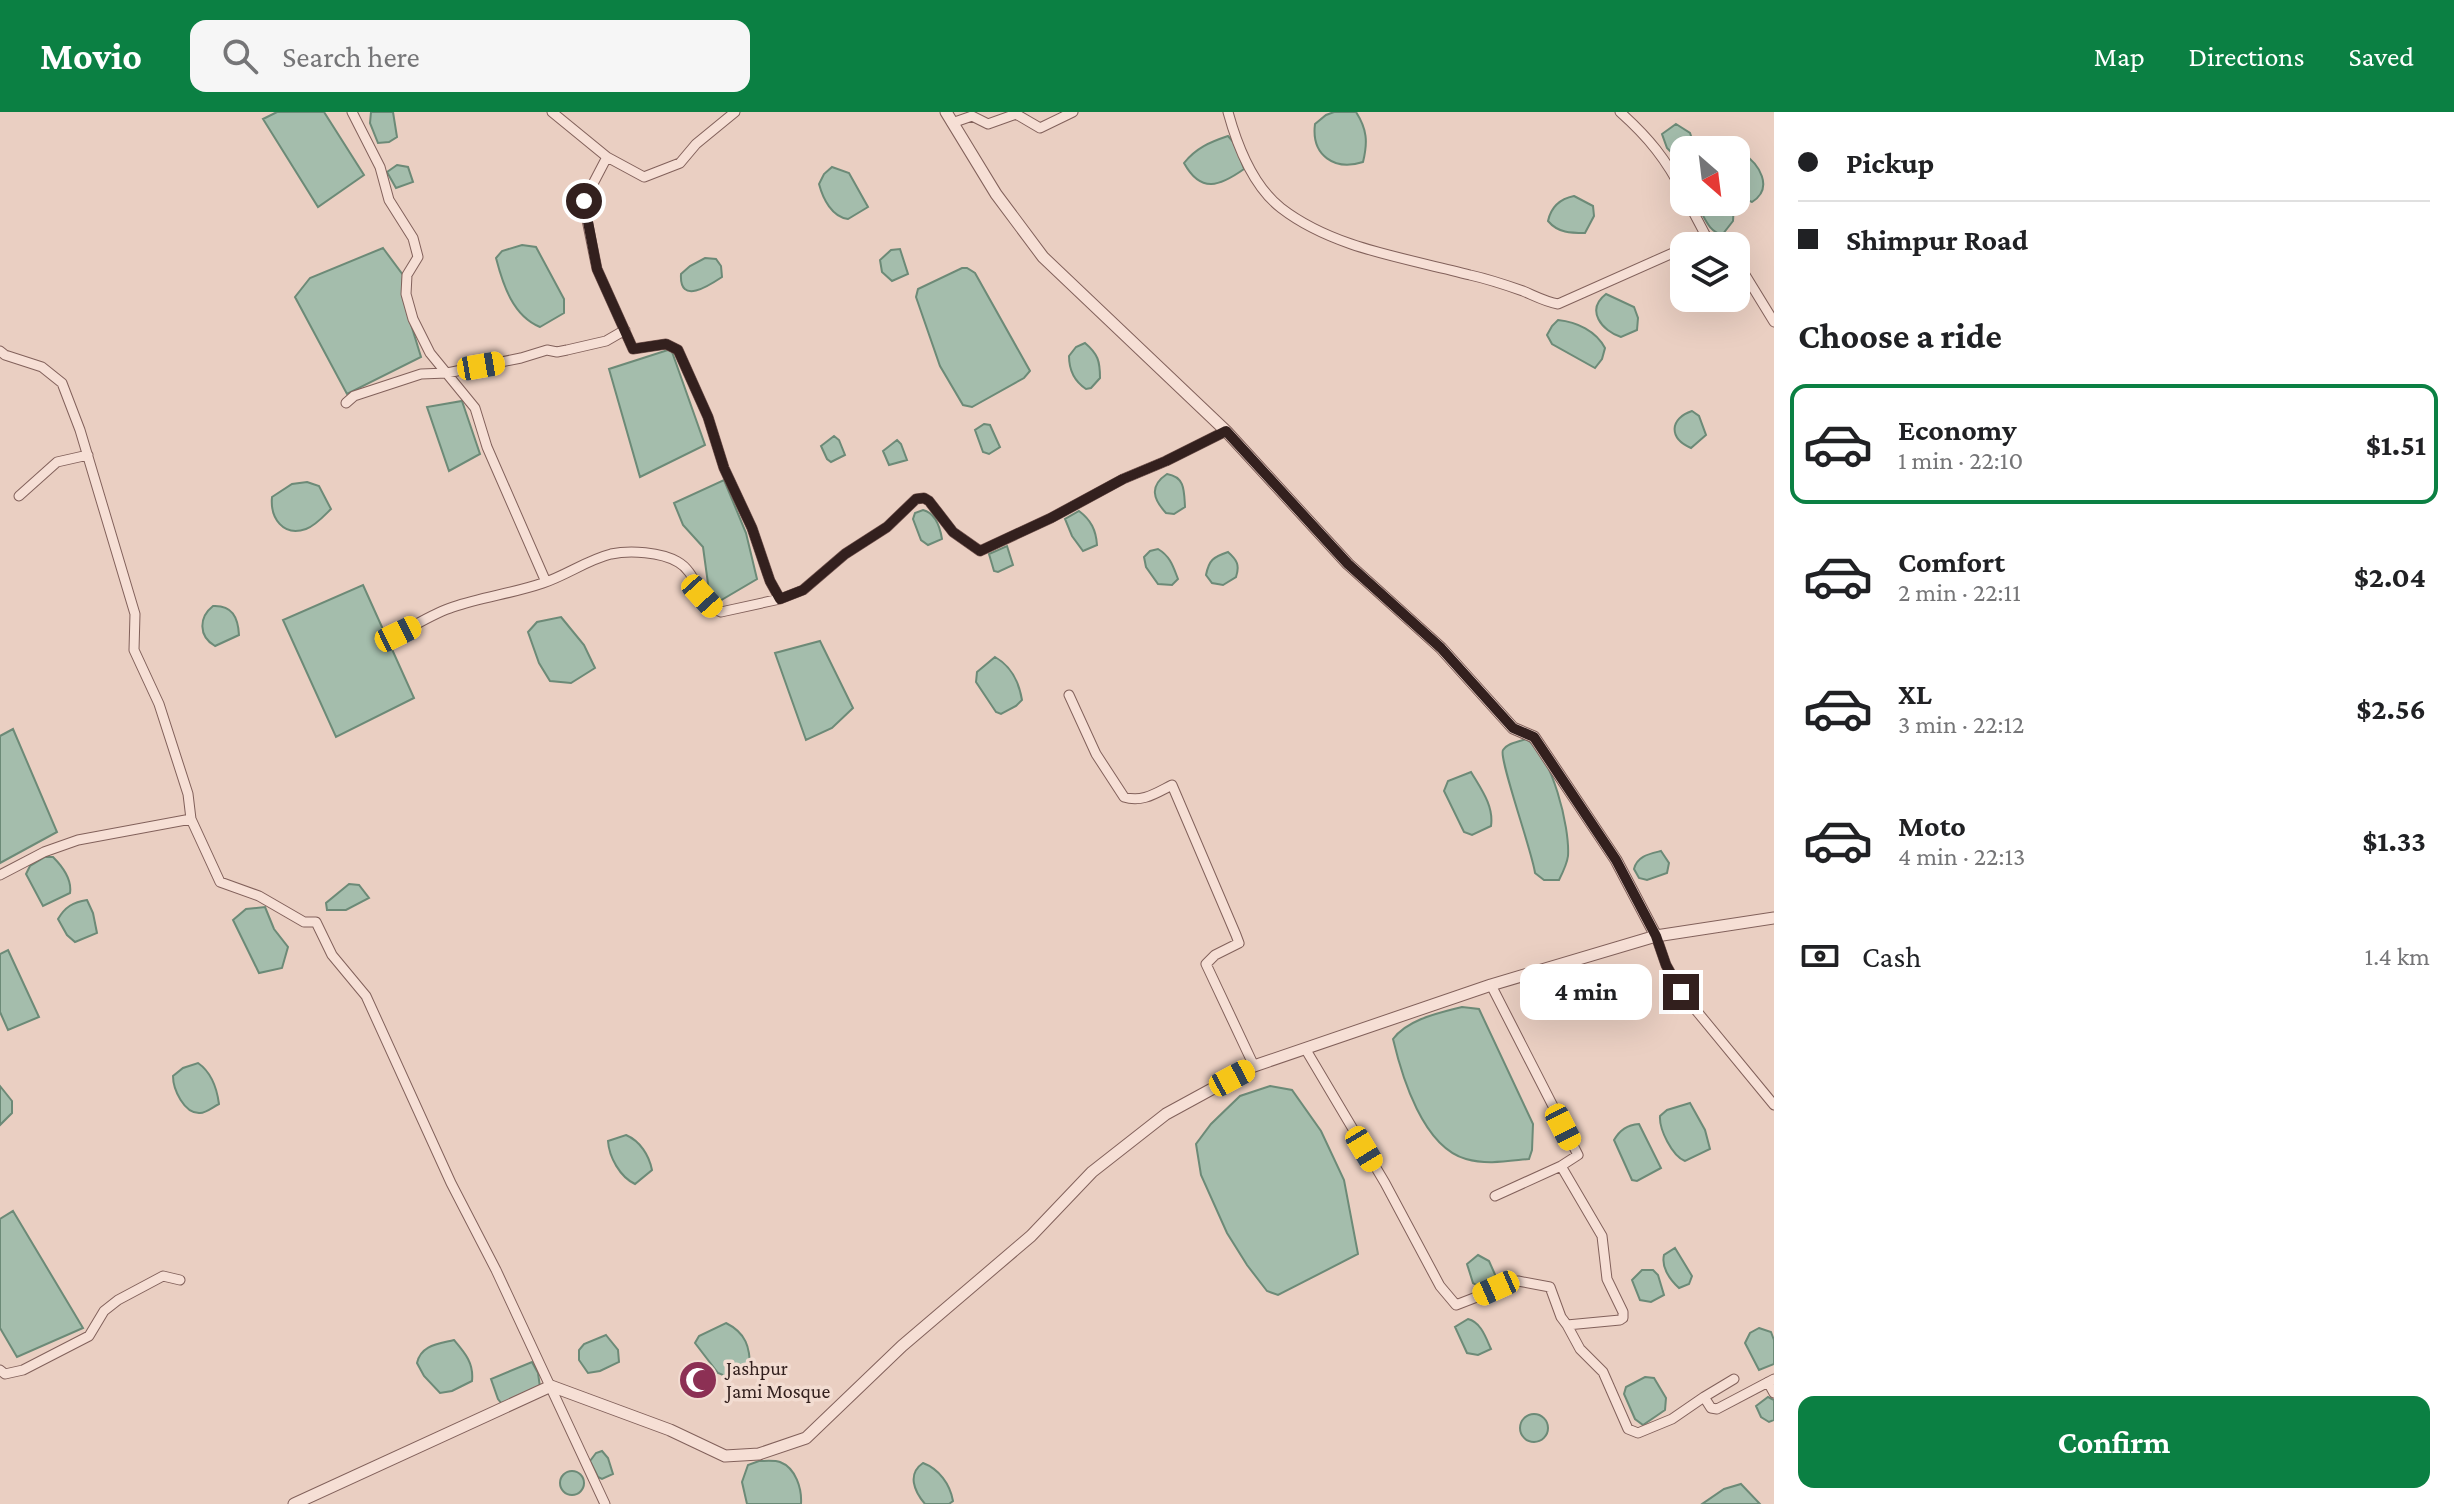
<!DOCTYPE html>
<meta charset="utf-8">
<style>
:root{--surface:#fff;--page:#f6f6f6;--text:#202124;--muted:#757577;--line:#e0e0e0;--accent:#0b8043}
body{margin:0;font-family:"Crimson Pro",serif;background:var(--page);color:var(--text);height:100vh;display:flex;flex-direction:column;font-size:30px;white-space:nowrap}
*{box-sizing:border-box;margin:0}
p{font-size:26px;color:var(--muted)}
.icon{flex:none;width:44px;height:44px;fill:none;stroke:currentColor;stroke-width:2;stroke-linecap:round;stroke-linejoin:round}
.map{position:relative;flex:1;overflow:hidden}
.side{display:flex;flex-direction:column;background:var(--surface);width:680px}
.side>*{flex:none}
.guide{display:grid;align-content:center;height:176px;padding:0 24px;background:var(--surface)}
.needle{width:52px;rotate:152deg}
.tools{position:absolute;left:1670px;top:24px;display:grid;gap:16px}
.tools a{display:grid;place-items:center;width:80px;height:80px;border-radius:16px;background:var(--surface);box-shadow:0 8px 32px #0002;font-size:40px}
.end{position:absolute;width:36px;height:36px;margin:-18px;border:10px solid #33201e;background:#fff;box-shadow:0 0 0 4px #fff}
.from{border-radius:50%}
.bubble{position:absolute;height:56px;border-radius:16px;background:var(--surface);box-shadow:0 8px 32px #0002;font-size:26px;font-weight:700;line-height:56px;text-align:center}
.car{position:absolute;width:24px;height:48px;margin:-24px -12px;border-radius:10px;box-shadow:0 0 6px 2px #0007;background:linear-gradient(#f5c518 24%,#345 0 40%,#f5c518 0 76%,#345 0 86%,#f5c518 0)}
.guide b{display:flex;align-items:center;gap:28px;height:76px;font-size:30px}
.guide b+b{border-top:2px solid var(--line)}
.guide i{width:20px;height:20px;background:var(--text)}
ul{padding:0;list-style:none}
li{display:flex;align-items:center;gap:24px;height:120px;margin:0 16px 12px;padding:0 8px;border:4px solid transparent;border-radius:16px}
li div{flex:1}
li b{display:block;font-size:30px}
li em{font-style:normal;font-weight:700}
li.current{border-color:var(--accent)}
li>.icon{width:72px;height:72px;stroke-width:1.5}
h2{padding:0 24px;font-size:36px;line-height:96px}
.pay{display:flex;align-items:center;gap:20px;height:88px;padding:0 24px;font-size:30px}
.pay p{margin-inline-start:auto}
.action{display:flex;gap:16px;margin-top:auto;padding:16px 24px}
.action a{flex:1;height:92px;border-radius:16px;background:var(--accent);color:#fff;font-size:32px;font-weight:700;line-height:92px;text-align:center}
header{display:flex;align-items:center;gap:48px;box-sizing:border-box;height:112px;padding:0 40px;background:var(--accent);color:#fff}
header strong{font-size:38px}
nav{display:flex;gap:44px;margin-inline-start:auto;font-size:28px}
.search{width:560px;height:72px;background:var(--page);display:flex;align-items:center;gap:20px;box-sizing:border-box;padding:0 28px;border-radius:16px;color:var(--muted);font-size:30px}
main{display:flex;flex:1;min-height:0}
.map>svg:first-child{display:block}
</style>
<header>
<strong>Movio</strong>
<div class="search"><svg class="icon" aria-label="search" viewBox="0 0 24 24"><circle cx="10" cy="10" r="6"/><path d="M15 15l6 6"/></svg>Search here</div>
<nav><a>Map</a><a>Directions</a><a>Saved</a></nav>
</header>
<main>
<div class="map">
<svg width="1774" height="1392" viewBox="0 0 1774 1392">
<rect width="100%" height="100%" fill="#eacfc2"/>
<path fill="#a4bdac" stroke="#6c8a77" stroke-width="2" d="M 277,0 L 324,0 L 364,63 L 318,95 L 263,7 Z
M 371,0 L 393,0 L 397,25 L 389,30 L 378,31 L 370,11 Z
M 1334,0 L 1356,0 C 1367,17 1368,30 1363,50 C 1335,59 1311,44 1315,12 L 1326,3 Z
M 1676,12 L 1690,21 L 1694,33 L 1674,43 L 1667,36 L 1662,22 Z
M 1228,24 L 1235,32 L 1244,57 C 1220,74 1201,82 1184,51 C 1196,36 1210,30 1228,24 Z
M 1741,40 C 1760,52 1774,76 1752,90 C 1731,83 1736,60 1736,42 Z
M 397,53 L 408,55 L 413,70 L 396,76 L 387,60 Z
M 832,55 L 849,61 L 868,95 L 848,107 C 832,105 823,87 819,72 L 824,62 Z
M 1574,84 L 1593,94 L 1594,104 L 1585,121 C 1571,121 1558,121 1548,109 C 1551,95 1559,87 1574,84 Z
M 1706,90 L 1734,92 L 1733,109 L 1722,123 C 1710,119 1707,111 1701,100 Z
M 522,133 L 536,135 L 564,187 L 564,201 L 540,215 C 513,204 503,173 496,146 L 502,139 Z
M 383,136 L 403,163 L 402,183 L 421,245 L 347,282 L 295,185 L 310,166 Z
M 900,137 L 908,162 L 892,169 L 882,160 L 880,148 L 891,138 Z
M 705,146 L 716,147 L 721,154 L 722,165 C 710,173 679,194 681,162 L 690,154 Z
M 962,156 L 967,156 L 975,161 L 1030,259 L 1024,266 L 972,295 L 963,293 L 940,254 L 916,185 L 918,177 Z
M 1606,182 L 1634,195 L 1638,206 L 1637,218 L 1621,225 C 1602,219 1585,198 1606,182 Z
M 1558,208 C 1577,210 1596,219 1605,236 L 1602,247 L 1595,256 L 1552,232 L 1547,223 L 1552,214 Z
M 1085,231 C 1098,242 1100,249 1100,266 L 1091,276 L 1086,277 C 1074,269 1069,258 1069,244 L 1076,235 Z
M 671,237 L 705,333 L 640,365 L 609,257 Z
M 462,289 L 480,342 L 449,359 L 427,295 Z
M 1692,299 L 1699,304 L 1706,323 L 1691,336 C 1668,326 1670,306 1692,299 Z
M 984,312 L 990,313 L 1000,335 L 989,342 L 983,340 L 975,318 Z
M 834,324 L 839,328 L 845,343 L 831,350 L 827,347 L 821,334 Z
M 897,328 L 901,332 L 907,348 L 889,353 L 883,339 Z
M 1167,362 C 1185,365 1184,378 1185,395 L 1174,402 L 1166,401 C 1153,387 1149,374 1167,362 Z
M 724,368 L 746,421 L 757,467 L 718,490 L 709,479 L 703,435 L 683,413 L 674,391 Z
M 307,370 L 319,374 L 331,397 C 324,404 315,414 306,417 C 283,425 270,406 272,385 L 292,372 Z
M 923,398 C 936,401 940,415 942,427 L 928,433 L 921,428 L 913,407 L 915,401 Z
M 1079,399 C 1091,408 1096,418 1097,433 L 1083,439 L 1072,424 L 1065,407 Z
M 1007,434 L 1013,453 L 998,460 L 994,459 L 989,442 Z
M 1158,437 C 1170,444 1173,454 1178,467 L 1172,473 L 1158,472 L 1146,455 L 1144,445 L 1150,439 Z
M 1228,440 C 1237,448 1240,453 1236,465 L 1223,473 L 1212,471 L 1206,463 C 1209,448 1213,445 1228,440 Z
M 363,473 L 414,586 L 336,625 L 283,508 Z
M 213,494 C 232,493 238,505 239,523 L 215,534 C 198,524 199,505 213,494 Z
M 561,505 L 584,533 L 595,556 L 571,571 L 550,569 L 539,551 L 528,520 L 537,510 Z
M 820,529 L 853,596 L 832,616 L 806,628 L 775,541 Z
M 995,545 C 1011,554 1019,570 1022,588 L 1016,594 L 1001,602 L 996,600 L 976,570 L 977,560 Z
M 13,617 L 57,720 L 0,751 L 0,624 Z
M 1526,627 C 1552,642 1570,715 1568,744 C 1567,752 1563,760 1559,768 L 1544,768 L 1535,761 C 1533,742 1498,645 1503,638 C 1507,631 1519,630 1526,627 Z
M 1471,660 C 1481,677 1494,694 1491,714 L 1472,723 L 1464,720 L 1444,679 L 1448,669 Z
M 1661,739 L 1669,751 L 1667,761 L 1647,768 L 1639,766 L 1634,757 C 1637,744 1649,742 1661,739 Z
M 45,745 L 53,745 C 62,754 72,768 70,781 L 43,794 L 26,762 L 30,754 Z
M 349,772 L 359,773 L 369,786 L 346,798 L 327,798 L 326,791 Z
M 87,788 L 93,801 L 97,821 L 75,830 L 67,823 L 58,807 C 65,795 73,790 87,788 Z
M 265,795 L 274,817 L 288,835 L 282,856 L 259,861 L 233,808 L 246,797 Z
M 8,838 L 39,905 L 8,918 L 0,900 L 0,842 Z
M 1462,895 L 1479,897 L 1533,1012 L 1532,1038 L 1529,1047 C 1508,1049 1487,1053 1466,1047 C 1423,1035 1402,965 1393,927 C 1408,907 1439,901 1462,895 Z
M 198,951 C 211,960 217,977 219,992 C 213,995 206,1001 200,1001 C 184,1002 173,977 173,964 L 183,956 Z
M 0,974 L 12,989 L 12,1001 L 0,1013 Z
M 1270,974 L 1292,978 L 1321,1019 L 1344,1068 L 1358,1142 L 1278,1183 L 1267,1179 L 1247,1153 L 1227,1121 L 1201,1063 L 1196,1032 L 1211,1012 L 1240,984 Z
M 1690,991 L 1705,1018 L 1710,1037 L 1685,1049 C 1672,1044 1659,1017 1660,1004 L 1667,998 Z
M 1639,1012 L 1661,1056 L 1637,1069 L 1632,1068 L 1614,1028 C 1620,1018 1627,1013 1639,1012 Z
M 626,1023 C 640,1029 649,1043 652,1058 L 635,1072 C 620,1065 609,1045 608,1029 Z
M 13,1099 L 83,1216 L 17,1245 L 0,1216 L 0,1107 Z
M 1675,1136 L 1692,1164 L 1689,1172 L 1679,1176 C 1670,1168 1661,1155 1664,1143 Z
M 1478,1143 L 1489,1149 L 1497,1167 L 1480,1175 L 1473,1171 L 1467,1152 Z
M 1642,1158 L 1653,1158 L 1658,1163 L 1664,1183 L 1651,1190 L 1640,1188 L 1632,1168 Z
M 1468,1207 C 1481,1210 1486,1226 1491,1237 L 1478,1243 L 1467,1241 L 1455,1215 Z
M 726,1211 C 746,1221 750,1235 750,1256 L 730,1266 L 718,1261 L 695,1231 L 699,1224 Z
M 1759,1216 L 1771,1220 L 1774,1228 L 1774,1252 L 1759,1258 L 1745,1231 L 1750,1221 Z
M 606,1223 L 618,1238 L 619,1250 L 600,1259 L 588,1261 L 579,1248 L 579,1238 L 584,1232 Z
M 454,1228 C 465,1241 474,1251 472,1269 L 452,1279 L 440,1281 L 424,1264 L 417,1251 C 421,1233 438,1232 454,1228 Z
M 532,1250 L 538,1261 L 540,1275 L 502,1292 L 498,1287 L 491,1267 Z
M 1645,1265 L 1654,1266 L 1666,1286 L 1665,1298 L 1643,1313 L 1635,1307 L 1624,1282 L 1626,1275 Z
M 1768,1285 L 1774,1288 L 1774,1308 L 1769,1310 L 1761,1305 L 1756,1294 Z
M1520 1316a14 14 0 1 1 28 0a14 14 0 1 1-28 0Z
M 602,1339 L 608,1346 L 613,1362 L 602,1367 L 598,1365 L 590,1349 L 596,1341 Z
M 759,1349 C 765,1349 775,1348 780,1350 C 796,1356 802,1377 801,1392 L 747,1392 L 742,1370 L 748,1353 Z
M 923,1351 C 939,1357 950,1372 953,1389 L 949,1392 L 925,1392 C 914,1379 907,1362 923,1351 Z
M560 1371a12 12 0 1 1 24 0a12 12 0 1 1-24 0Z
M 1741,1372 L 1760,1392 L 1702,1392 L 1724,1377 Z"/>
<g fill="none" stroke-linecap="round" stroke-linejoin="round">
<defs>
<path id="minor" d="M 352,0 L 380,55 L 389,88 L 413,126 L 418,145 L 407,163 L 406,182 L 413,207 L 430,241 L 475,296 L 487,335 L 546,470
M 552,0 L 607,45 L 644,65 L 680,51 L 696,32 L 735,0
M 1228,0 C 1237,33 1253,74 1281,96 C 1334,137 1407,146 1470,163 C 1488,167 1506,173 1523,179 C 1535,184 1546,190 1558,192 L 1684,136
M 1620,0 C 1649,26 1666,47 1684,82
M 952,11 L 972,4 L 988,12 L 1016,2 L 1040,16 L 1073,0
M 607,45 L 584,89 L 586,103 L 597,157 L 633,237 L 666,232 L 678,238 L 708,305 L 724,356 L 752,416 L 770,469 L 780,487
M 1688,90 L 1707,126 L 1716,134
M 1689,134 L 1707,126
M 1736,148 L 1774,210
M 0,239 L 5,243 L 42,255 L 62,271 L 80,318 L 135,502 L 134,538 L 159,592 L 188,682 L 191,707 L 220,770 L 259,784 L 304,810 L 316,810 L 332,843 L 366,884 L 451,1071 L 496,1158 L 605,1392
M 346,291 L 354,284 L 421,262 L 447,261 L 521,246 L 547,238 L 557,240 L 567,238 L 606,229 L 625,218
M 19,384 L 57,350 L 88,343
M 398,522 C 416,513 434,501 453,495 C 483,485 514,481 543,471 C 567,463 587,448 611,442 C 630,438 661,440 678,450 C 698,461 698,492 721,500 L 780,487 L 803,478 L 845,442 L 887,415 L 916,387 L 924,386 L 929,389 L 953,420 L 980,439 L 1051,406 L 1123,367 L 1166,349 L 1226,319
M 1069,583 L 1096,642 L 1124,685 C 1142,691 1156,681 1172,673 L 1236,823 L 1239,831 L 1215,843 L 1206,852 L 1254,954
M 0,763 L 44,740 L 78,728 L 191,707
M 1656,824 L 1666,853 L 1681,880 L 1774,993
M 1306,938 L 1385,1071 L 1440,1174 L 1456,1193 L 1518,1169 L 1550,1175 L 1561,1205 L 1567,1213 L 1620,1208 L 1623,1206 L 1623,1200 L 1607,1167 L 1602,1124 L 1561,1054 L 1578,1043 L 1491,873
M 1495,1084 L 1561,1054
M 1567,1213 L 1580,1237 L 1603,1260 L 1628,1317 L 1638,1321 L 1672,1307 L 1704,1285 L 1711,1296 L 1717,1297 L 1774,1267
M 0,1258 L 5,1262 L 23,1258 L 89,1224 L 104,1199 L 118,1188 L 163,1164 L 180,1168
M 1768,1270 L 1774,1281
M 1704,1285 L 1734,1267"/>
<path id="tertiary" d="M 946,0 L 996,82 L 1043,145 L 1226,319 L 1348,452 L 1441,536 L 1513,616 L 1534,625 L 1616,748 L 1656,824
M 294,1392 L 551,1274 L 670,1318 L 725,1344 L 759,1342 L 806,1326 L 902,1234 L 1031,1124 L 1092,1060 L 1166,1002 L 1254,954 L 1491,873 L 1656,824 L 1774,806"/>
</defs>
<use href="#minor" stroke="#82615b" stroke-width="11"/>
<use href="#tertiary" stroke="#82615b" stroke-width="13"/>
<use href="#minor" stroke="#f6dfd5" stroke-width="9"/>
<use href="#tertiary" stroke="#f6dfd5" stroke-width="11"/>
</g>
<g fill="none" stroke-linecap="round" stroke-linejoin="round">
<path stroke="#33201e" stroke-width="10" d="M 584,89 L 597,157 L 633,237 L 666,232 L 678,238 L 708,305 L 724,356 L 752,416 L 770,469 L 780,487 L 803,478 L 845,442 L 887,415 L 916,387 L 924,386 L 929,389 L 953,420 L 980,439 L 1051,406 L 1123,367 L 1166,349 L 1226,319 L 1348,452 L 1441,536 L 1513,616 L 1534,625 L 1616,748 L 1656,824 L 1666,853 L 1681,880"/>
</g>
<defs>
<symbol id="mosque-disc" viewBox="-11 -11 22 22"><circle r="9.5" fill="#8c3054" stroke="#f2dcd1"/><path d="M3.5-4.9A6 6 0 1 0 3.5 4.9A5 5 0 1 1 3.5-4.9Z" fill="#fff"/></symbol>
</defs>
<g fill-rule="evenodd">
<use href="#mosque-disc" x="676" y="1246" width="44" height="44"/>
</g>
<g text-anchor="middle" stroke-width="7" stroke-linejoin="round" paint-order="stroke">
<g font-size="20" fill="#33201e" stroke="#f2dcd1" text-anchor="start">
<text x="726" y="1263">Jashpur<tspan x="726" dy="23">Jami Mosque</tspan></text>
</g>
</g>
</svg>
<div class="tools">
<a><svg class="needle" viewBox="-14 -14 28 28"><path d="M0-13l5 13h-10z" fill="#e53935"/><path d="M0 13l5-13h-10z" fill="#757577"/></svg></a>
<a><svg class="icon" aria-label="layers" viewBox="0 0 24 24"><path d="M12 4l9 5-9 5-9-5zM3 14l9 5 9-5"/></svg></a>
</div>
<i class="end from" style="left:584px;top:89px"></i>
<i class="end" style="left:1681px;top:880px"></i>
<div class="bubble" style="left:1520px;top:852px;width:132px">4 min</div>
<i class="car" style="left:481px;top:254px;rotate:80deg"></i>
<i class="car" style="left:702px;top:484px;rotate:138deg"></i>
<i class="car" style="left:398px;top:522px;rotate:64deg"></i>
<i class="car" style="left:1232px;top:966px;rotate:62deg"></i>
<i class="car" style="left:1563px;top:1015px;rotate:153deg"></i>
<i class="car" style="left:1364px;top:1037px;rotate:149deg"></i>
<i class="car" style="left:1496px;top:1176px;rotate:246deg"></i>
</div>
<section class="side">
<div class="guide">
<b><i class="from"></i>Pickup</b>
<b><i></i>Shimpur Road</b>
</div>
<h2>Choose a ride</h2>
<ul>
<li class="current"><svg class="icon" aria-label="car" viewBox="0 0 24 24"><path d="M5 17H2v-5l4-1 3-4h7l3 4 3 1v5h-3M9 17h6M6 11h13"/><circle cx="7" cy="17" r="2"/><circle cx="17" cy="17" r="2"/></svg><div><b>Economy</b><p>1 min · 22:10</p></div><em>$1.51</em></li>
<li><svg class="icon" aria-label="car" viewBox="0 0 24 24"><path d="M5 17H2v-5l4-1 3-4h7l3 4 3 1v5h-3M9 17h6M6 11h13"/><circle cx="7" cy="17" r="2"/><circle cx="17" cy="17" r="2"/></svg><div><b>Comfort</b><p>2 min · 22:11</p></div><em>$2.04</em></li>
<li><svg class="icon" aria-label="car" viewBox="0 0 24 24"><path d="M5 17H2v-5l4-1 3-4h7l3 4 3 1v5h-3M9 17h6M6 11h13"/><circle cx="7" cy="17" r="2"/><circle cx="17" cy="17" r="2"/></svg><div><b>XL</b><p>3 min · 22:12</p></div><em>$2.56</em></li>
<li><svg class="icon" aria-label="car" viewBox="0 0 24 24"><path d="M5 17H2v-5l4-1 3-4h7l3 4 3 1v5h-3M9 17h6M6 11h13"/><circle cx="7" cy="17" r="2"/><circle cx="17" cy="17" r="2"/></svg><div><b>Moto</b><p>4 min · 22:13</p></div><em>$1.33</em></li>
</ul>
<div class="pay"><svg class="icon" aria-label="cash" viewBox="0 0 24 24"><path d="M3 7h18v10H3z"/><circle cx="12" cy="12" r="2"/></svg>Cash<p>1.4 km</p></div>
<div class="action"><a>Confirm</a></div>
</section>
</main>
